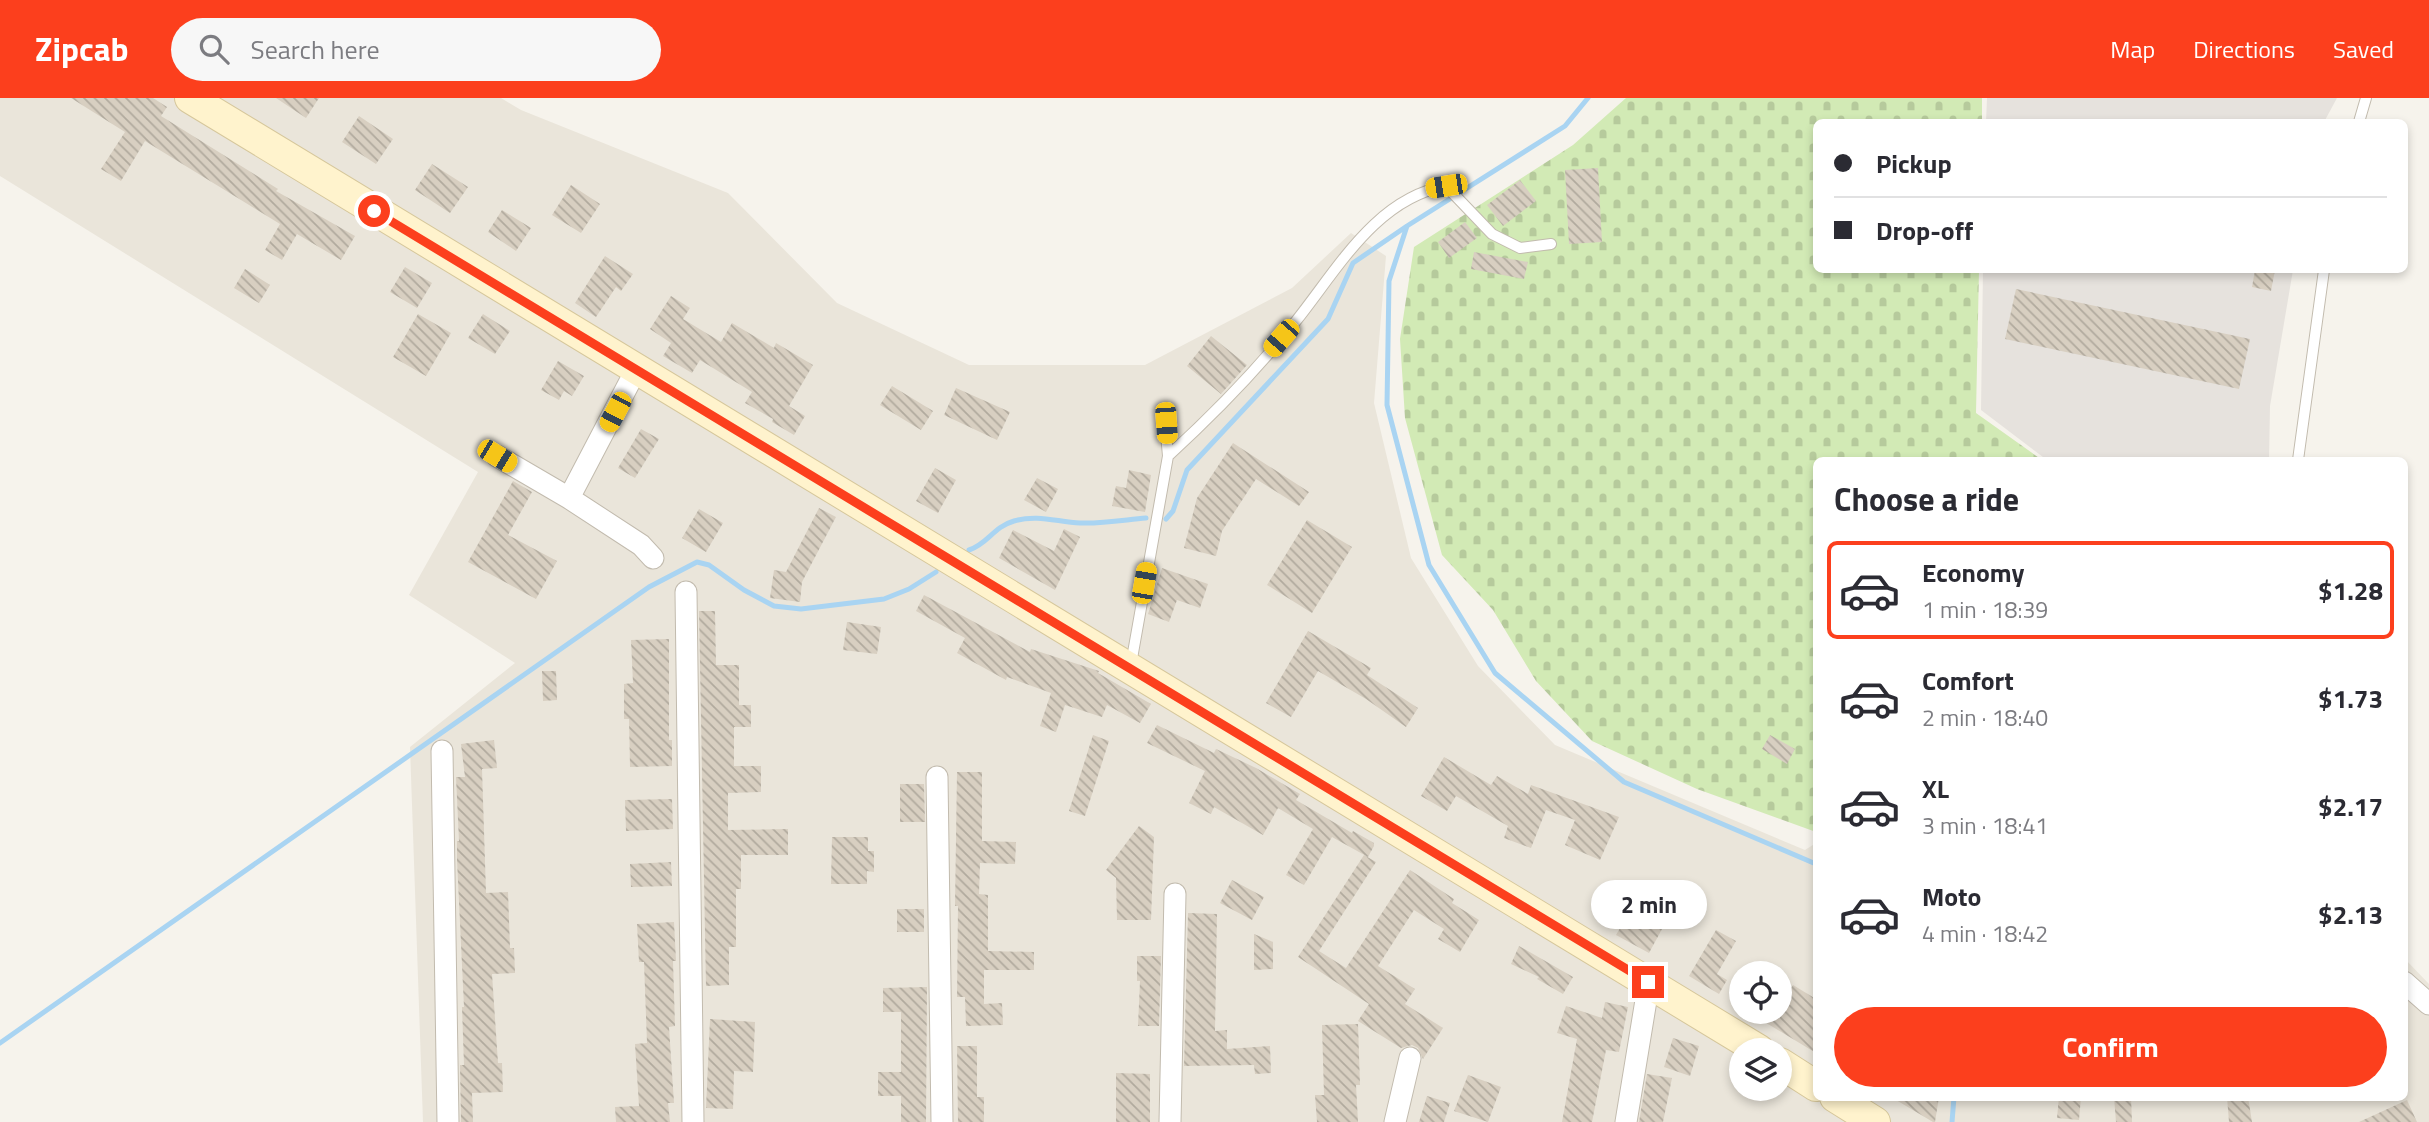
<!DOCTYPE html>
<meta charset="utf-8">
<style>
:root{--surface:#fff;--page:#f7f7f7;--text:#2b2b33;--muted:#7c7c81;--line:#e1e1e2;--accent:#fc3f1d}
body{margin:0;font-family:"Titillium Web",sans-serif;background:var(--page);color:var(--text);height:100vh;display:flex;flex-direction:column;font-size:26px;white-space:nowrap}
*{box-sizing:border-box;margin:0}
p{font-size:23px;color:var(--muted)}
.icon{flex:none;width:38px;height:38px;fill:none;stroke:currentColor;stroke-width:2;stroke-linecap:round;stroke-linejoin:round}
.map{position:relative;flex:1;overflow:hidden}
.sheet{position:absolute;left:1813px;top:359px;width:595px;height:644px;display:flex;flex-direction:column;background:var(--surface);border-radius:10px;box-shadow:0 4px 10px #0003}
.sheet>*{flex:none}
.top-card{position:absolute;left:1813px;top:21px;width:595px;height:154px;border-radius:10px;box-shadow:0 4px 10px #0003;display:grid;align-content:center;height:154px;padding:0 21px;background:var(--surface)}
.tools{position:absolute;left:1729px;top:863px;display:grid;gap:14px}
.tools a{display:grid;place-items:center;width:63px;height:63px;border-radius:50%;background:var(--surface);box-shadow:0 4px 10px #0003;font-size:35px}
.end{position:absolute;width:32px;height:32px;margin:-16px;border:9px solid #fc3f1d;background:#fff;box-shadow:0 0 0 4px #fff}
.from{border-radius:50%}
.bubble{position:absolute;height:49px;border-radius:24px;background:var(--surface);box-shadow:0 4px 10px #0003;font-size:23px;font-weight:700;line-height:49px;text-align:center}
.car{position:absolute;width:21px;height:42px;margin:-21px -10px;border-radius:9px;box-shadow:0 0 5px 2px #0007;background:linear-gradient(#f5c518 24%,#345 0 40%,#f5c518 0 76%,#345 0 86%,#f5c518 0)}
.top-card b{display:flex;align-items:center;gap:24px;height:66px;font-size:26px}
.top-card b+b{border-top:2px solid var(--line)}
.top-card i{width:18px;height:18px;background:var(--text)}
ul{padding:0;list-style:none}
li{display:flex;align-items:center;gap:21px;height:98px;margin:0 14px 10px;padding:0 7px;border:4px solid transparent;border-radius:10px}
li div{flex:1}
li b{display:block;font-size:26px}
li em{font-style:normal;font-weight:700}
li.active{border-color:var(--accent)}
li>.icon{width:63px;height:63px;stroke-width:1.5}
h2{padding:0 21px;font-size:32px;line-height:84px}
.action{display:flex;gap:14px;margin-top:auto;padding:14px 21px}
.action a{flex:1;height:80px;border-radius:42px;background:var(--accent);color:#fff;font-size:28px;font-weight:700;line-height:80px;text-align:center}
header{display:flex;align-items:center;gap:42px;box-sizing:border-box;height:98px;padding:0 35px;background:var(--accent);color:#fff}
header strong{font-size:33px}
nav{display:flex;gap:38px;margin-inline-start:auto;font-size:24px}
.search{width:490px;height:63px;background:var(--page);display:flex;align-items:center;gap:18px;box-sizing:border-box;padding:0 24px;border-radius:38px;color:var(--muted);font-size:26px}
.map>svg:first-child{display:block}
</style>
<header>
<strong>Zipcab</strong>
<div class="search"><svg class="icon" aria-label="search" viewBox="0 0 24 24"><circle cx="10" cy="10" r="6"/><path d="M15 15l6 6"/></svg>Search here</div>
<nav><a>Map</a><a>Directions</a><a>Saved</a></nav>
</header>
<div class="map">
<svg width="2429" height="1024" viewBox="0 0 2429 1024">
<defs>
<pattern id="cemetery-stones" width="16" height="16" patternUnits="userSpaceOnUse" patternTransform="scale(1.75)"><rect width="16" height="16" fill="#d2eab5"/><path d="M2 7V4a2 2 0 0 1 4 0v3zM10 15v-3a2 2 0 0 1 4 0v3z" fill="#b6ca9c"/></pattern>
<pattern id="building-back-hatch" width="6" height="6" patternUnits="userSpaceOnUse" patternTransform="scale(1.75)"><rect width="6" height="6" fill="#d8cfc1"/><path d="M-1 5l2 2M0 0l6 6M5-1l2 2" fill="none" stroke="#b1aa9e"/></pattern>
</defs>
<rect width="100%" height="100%" fill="#f6f3ec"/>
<path fill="#eae5da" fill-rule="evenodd" d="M 0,0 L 501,0 L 521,12 L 728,95 L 837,205 L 969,267 L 1145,267 L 1292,190 L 1351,135 L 1386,158 L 1374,305 L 1411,460 L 1478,568 L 1555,647 L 1805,752 L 1816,745 L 1816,999 L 2404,999 L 2405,861 L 2429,886 L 2429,1024 L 423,1024 L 410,649 L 515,565 L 409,497 L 478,374 L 0,78 ZM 1741,875 L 1780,875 L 1780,914 L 1741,914 ZM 1741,952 L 1780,952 L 1780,990 L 1741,990 Z"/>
<path fill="#e6e2dd" d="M 1987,0 L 2337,0 L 2324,24 L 1986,24 Z
M 1983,172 L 2293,172 L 2270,308 L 2269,362 L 2047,362 L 1981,312 Z"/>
<path fill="url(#cemetery-stones)" d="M 1626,0 L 1982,0 L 1982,24 L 1816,24 L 1816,172 L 1979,172 L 1976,315 L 2042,362 L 1816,362 L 1816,734 L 1697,691 L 1592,643 L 1536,583 L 1493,512 L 1442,457 L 1405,320 L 1400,241 L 1414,149 L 1573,47 Z"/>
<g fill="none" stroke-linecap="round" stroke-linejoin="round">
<path stroke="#a9d4f2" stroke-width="5" d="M 1407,128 L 1389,183 L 1387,307 L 1429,467 L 1495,575 L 1624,684 L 1816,766
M 1166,421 L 1173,413 L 1187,372 L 1328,221 L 1353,165 L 1407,128 L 1565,28 L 1588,0
M 969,452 C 988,446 993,429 1014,423 C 1038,416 1057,424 1080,425 C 1101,426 1124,422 1146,420
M 0,945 L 649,489 L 697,464 L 709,467 L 744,492 L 774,508 L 801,511 L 884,501 L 909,491 L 936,474
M 1952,1024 L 1954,999"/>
</g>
<path fill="url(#building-back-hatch)" d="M 71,0 L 153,0 L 167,9 L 161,18 L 278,91 L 276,93 L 355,138 L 341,162 L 297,136 L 282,162 L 265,152 L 280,126 L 145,43 L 121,83 L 101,71 L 125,34 Z
M 276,0 L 319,0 L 306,20 Z
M 359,18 L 393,41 L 376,66 L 342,44 Z
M 432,66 L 468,89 L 450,115 L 415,92 Z
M 1598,70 L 1602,144 L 1569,146 L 1565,72 Z
M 1520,82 L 1536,103 L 1503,128 L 1487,107 Z
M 571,87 L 600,106 L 581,135 L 552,117 Z
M 502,112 L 531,130 L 516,153 L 488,134 Z
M 1465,124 L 1477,140 L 1449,160 L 1438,144 Z
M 1474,154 L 1528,164 L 1524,181 L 1471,171 Z
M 605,158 L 633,176 L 621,193 L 616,189 L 596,219 L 575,205 Z
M 405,169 L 432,185 L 417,210 L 390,194 Z
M 245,171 L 270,187 L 259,205 L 234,190 Z
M 2255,172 L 2275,172 L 2271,193 L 2252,189 Z
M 2016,191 L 2250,241 L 2239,291 L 2005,241 Z
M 671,198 L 690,210 L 683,221 L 721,244 L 732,225 L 774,250 L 776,245 L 813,267 L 789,308 L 805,318 L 794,337 L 772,324 L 773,321 L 745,305 L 752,294 L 700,262 L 692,275 L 663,258 L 671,245 L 650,231 Z
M 418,216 L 451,235 L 426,278 L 393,259 Z
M 483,216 L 510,233 L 495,256 L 468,240 Z
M 1211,238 L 1247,267 L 1221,296 L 1187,268 Z
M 558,263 L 584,278 L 572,298 L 564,293 L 559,302 L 541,292 Z
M 892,288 L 933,313 L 921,332 L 880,307 Z
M 956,290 L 1010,314 L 997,342 L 944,317 Z
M 641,331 L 659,341 L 635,380 L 618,370 Z
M 1233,345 L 1309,394 L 1299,408 L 1256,381 L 1222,433 L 1216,458 L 1184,450 L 1197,400 Z
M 935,370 L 956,382 L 938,415 L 916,403 Z
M 1129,372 L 1151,377 L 1145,414 L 1112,408 L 1116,388 L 1126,390 Z
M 1037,380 L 1058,391 L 1046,414 L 1024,402 Z
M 513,383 L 532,394 L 508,437 L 557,463 L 536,501 L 468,464 Z
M 819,410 L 836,419 L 802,484 L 800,504 L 770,500 L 774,472 L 786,474 Z
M 699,411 L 723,425 L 706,454 L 682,440 Z
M 1307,422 L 1352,449 L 1312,515 L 1267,487 Z
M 1064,431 L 1080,439 L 1055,492 L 999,460 L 1013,432 L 1054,453 Z
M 1162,470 L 1208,486 L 1200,510 L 1177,502 L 1169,524 L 1148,516 Z
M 924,497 L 1030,554 L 1031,551 L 1099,573 L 1098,575 L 1151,606 L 1140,625 L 1107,607 L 1102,619 L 1065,607 L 1056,634 L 1040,628 L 1051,595 L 1007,579 L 1006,582 L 957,555 L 965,540 L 916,513 Z
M 699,513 L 715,513 L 716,567 L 739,567 L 739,607 L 751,607 L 751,629 L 734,629 L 734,668 L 761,668 L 761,694 L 728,695 L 728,732 L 788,731 L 788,757 L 741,757 L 741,791 L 736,791 L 736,849 L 729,849 L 729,887 L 706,888 Z
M 847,524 L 881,529 L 877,556 L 843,552 Z
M 1308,533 L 1371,570 L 1367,577 L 1418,610 L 1406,629 L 1366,601 L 1318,573 L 1291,619 L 1266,605 Z
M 669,541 L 669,642 L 672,642 L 672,668 L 630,669 L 629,621 L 624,621 L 624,586 L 633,585 L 631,542 Z
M 542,573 L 556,573 L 557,602 L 543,603 Z
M 1157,627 L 1214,655 L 1216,651 L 1256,670 L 1300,696 L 1296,702 L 1352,735 L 1353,733 L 1374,745 L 1374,748 L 1368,759 L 1332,739 L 1304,787 L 1286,777 L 1313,731 L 1278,710 L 1263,737 L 1214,709 L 1211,716 L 1189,705 L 1205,673 L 1147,645 Z
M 1093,637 L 1109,643 L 1085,718 L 1069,713 Z
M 1770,637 L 1795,651 L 1787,666 L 1762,651 Z
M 494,642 L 497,670 L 482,671 L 486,795 L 508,794 L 510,850 L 514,850 L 515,875 L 492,876 L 498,965 L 502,965 L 503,994 L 472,995 L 473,1024 L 461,1024 L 460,967 L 464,967 L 462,909 L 464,909 L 457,762 L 457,743 L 459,743 L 456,679 L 465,679 L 461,646 Z
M 1444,659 L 1491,687 L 1497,678 L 1528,696 L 1531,687 L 1619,719 L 1600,762 L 1565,747 L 1575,722 L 1546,712 L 1531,750 L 1504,740 L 1508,728 L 1456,698 L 1447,713 L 1421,698 Z
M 957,674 L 982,674 L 982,743 L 1016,744 L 1015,766 L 980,765 L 979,796 L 988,797 L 988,853 L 1034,854 L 1034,872 L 984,872 L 984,906 L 1002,905 L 1003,927 L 966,928 L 965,899 L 957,899 L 958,808 L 955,808 Z
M 900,686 L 924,686 L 925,724 L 900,724 Z
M 672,701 L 673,731 L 626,733 L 625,702 Z
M 1139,728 L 1154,739 L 1151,822 L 1117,822 L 1116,780 L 1106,772 Z
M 832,739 L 868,739 L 868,753 L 874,753 L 874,774 L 867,773 L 867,786 L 831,786 Z
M 1364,757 L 1376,764 L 1319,853 L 1346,870 L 1410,772 L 1454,801 L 1452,805 L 1479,822 L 1460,854 L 1438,841 L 1444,831 L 1414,812 L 1378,868 L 1415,891 L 1405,906 L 1443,930 L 1423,961 L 1418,950 L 1412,947 L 1401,950 L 1358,923 L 1369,906 L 1298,859 Z
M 671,764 L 672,788 L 631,789 L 630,766 Z
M 1232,782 L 1264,799 L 1252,822 L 1220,805 Z
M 1657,792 L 1687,807 L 1678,825 L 1668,820 L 1649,855 L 1616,837 L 1627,818 L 1641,826 Z
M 897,811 L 924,811 L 924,834 L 897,834 Z
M 1188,815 L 1217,816 L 1215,933 L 1227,932 L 1227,951 L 1270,948 L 1271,975 L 1255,976 L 1254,967 L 1184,968 Z
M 674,824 L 676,863 L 673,863 L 675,928 L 669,929 L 674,1005 L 668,1005 L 670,1024 L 616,1024 L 615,1009 L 639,1008 L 635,946 L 647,945 L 644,864 L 639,864 L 637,826 Z
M 1716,832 L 1736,843 L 1717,876 L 1727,882 L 1719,896 L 1689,878 Z
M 1254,836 L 1273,844 L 1273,871 L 1254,872 Z
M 1519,848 L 1573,879 L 1563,896 L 1537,881 L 1539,879 L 1511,866 Z
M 1137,858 L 1161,858 L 1159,928 L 1138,928 L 1140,883 L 1137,883 Z
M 1780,884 L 1791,890 L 1793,887 L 1816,901 L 1816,955 L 1748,914 L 1780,914 Z
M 927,889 L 926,1024 L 901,1024 L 901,998 L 878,998 L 878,974 L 901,974 L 901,914 L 883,914 L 883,890 Z
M 1605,904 L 1628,909 L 1619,954 L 1606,952 L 1592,1024 L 1562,1024 L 1577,941 L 1557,935 L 1566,908 L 1602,920 Z
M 710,921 L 755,924 L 753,974 L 734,973 L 733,1011 L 706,1010 Z
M 1358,926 L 1360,987 L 1356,987 L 1358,1024 L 1317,1024 L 1315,997 L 1324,997 L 1322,927 Z
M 1673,940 L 1699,948 L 1690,978 L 1664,969 Z
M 957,948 L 977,948 L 977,999 L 984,999 L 984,1024 L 958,1024 Z
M 1116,975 L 1150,976 L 1150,1024 L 1116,1024 Z
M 1647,976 L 1672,980 L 1663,1024 L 1639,1024 Z
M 1468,977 L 1501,989 L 1488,1024 L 1454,1013 Z
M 1427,998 L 1450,1005 L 1444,1024 L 1419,1024 Z
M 1891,999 L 1939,999 L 1935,1024 L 1933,1024 Z
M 2059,999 L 2081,999 L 2079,1022 L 2057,1020 Z
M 2114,999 L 2131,999 L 2132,1024 L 2116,1024 Z
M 2227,999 L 2248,999 L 2252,1024 L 2229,1024 Z
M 2407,1002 L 2417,1024 L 2359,1024 Z"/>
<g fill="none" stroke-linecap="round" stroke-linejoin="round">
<defs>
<path id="lane" d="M 2359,24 L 2366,0
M 1168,358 C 1214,316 1257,272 1296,223 C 1337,172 1376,100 1446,88 L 1492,136 L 1520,150 L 1551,146
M 2298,362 L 2324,172
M 1131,566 L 1168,358 L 1165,325"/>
<path id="street" d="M 497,358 L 569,400 L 641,447 L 653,460
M 569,400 L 637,270
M 686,494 L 693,1024
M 442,653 L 448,1024
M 937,679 L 942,1024
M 2404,884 L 2429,906
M 1170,1024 L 1175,796
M 1395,1024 L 1410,960
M 1626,1024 L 1649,884"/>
<path id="secondary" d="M 190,0 L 1759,952
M 1780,965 L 1816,988
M 1835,999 L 1875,1024"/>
</defs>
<use href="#lane" stroke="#c2bbae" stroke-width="12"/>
<use href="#street" stroke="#c2bbae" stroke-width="23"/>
<use href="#secondary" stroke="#d6c79b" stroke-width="32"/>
<use href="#lane" stroke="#fff" stroke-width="10"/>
<use href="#street" stroke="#fff" stroke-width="21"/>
<use href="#secondary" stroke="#fff3cd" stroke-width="30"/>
</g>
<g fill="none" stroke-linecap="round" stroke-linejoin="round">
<path stroke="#fc3f1d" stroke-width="9" d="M 374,113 L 1648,884"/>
</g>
</svg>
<div class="tools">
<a><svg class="icon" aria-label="locate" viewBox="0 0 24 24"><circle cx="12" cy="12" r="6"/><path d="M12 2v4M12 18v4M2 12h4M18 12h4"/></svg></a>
<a><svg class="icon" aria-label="layers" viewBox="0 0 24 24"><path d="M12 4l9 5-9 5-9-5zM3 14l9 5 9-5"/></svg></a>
</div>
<i class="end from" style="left:374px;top:113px"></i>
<i class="end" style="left:1648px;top:884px"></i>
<div class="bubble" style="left:1591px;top:782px;width:116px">2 min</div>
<i class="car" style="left:1446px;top:88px;rotate:261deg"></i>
<i class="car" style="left:1281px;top:240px;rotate:221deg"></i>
<i class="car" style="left:615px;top:314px;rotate:208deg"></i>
<i class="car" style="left:1166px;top:325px;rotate:176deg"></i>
<i class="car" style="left:497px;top:358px;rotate:121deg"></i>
<i class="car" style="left:1144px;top:485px;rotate:10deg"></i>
<div class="top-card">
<b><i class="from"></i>Pickup</b>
<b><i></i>Drop-off</b>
</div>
<section class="sheet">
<h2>Choose a ride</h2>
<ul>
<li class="active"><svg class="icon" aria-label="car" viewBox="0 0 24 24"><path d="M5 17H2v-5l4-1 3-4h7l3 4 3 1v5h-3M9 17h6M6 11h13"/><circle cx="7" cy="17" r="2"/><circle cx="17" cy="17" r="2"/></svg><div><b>Economy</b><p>1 min · 18:39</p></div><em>$1.28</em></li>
<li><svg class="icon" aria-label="car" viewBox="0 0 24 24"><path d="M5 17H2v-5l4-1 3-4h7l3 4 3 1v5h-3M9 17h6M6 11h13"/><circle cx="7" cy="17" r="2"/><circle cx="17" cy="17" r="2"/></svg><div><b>Comfort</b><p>2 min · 18:40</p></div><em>$1.73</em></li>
<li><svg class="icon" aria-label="car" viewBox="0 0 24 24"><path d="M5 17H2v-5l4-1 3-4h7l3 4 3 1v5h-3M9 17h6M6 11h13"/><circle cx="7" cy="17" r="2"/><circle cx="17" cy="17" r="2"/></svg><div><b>XL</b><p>3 min · 18:41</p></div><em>$2.17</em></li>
<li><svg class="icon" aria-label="car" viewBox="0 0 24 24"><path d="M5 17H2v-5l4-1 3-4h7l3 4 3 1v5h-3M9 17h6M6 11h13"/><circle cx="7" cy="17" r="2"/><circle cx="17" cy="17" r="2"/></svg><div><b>Moto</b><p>4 min · 18:42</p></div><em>$2.13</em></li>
</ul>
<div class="action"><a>Confirm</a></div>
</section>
</div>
